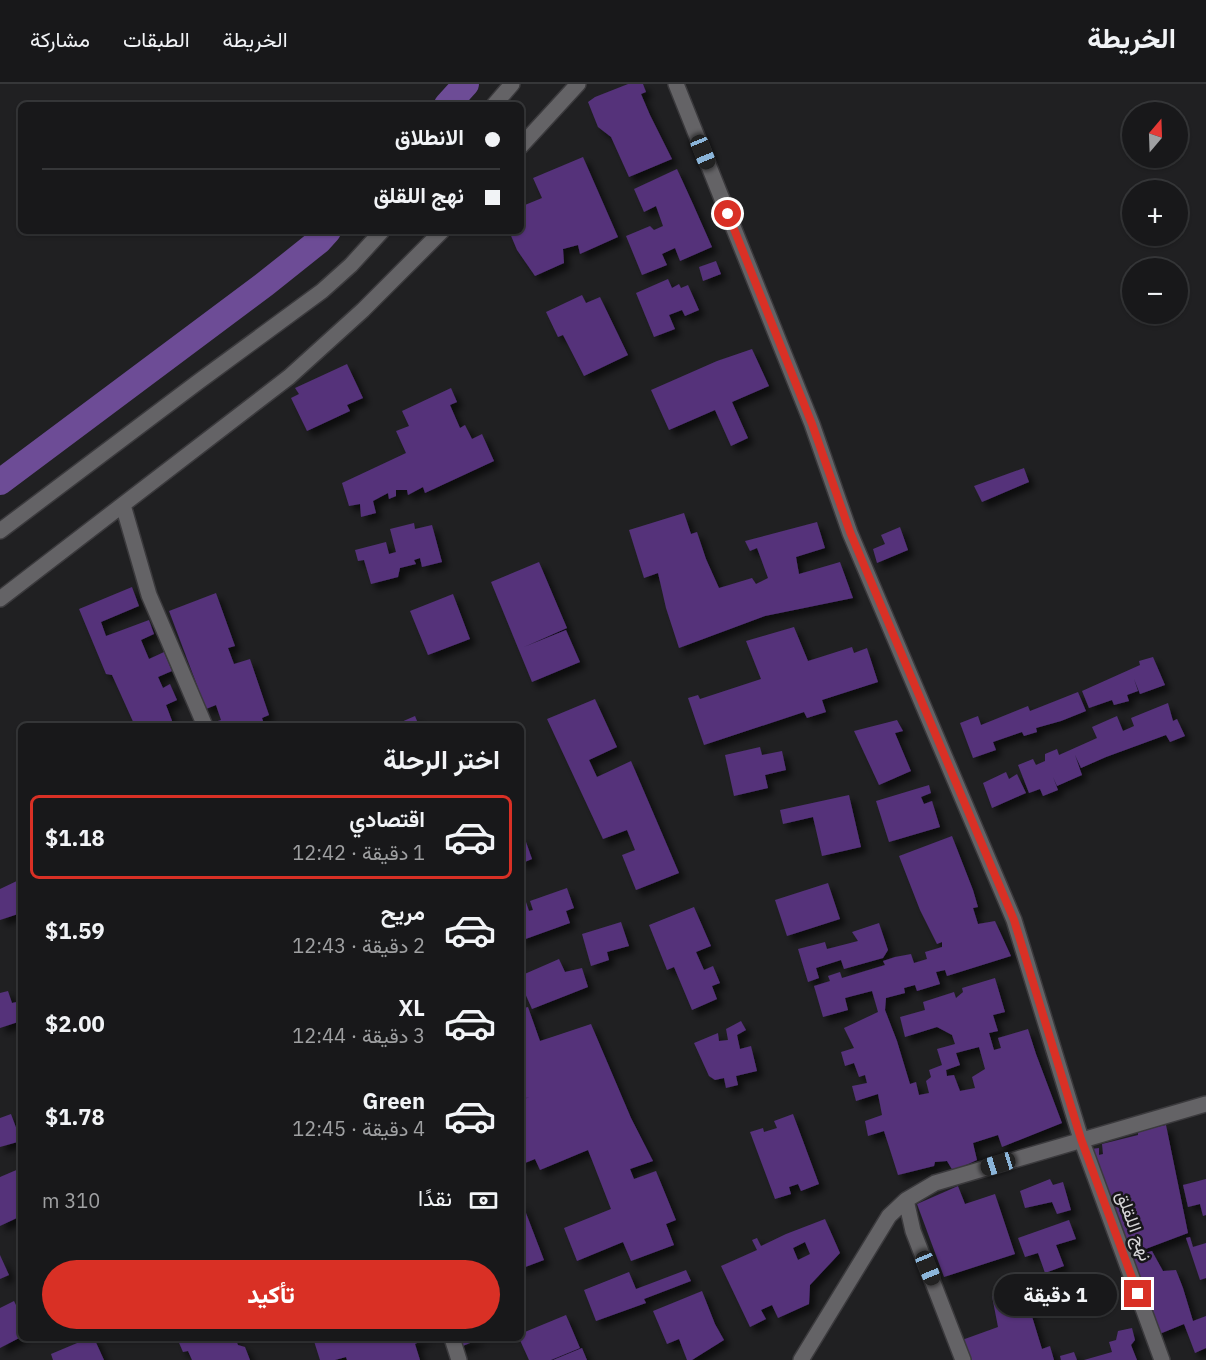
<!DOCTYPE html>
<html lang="ar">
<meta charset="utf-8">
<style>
:root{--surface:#18181a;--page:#212123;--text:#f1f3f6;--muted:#9fa0a2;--line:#363739;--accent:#d93025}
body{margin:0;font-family:"IBM Plex Sans",Vazirmatn,sans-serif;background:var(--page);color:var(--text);direction:rtl;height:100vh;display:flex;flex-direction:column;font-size:22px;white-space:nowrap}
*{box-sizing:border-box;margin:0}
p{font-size:20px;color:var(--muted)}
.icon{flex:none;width:33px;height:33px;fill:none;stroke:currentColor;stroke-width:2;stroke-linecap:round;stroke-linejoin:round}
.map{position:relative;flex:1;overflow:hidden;direction:ltr}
.side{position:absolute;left:18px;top:639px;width:506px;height:618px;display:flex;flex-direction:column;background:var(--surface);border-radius:9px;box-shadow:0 2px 4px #0004,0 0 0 2px var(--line);direction:rtl}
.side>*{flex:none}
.top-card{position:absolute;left:18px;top:18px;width:506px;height:132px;border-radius:9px;box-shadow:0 2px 4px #0004,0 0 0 2px var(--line);direction:rtl;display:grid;align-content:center;height:132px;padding:0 24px;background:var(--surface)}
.needle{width:39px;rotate:19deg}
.tools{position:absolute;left:1122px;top:18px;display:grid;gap:12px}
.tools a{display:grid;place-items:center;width:66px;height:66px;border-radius:50%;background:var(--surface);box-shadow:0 2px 4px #0004,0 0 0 2px var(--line);font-size:30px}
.end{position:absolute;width:27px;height:27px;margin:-14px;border:8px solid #d93025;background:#fff;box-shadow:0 0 0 3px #fff}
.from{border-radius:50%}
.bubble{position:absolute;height:42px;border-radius:21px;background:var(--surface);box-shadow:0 2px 4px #0004,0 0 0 2px var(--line);font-size:20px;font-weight:800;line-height:42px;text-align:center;direction:rtl}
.car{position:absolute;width:18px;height:36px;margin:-18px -9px;border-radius:8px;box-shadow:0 0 4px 2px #0007;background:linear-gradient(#222 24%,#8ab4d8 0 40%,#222 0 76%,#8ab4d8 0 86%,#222 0)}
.top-card b{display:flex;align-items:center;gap:21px;height:57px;font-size:22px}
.top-card b+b{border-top:2px solid var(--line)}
.top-card i{width:15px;height:15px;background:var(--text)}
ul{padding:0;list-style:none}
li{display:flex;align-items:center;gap:18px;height:84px;margin:0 12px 9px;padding:0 12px;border:3px solid transparent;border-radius:9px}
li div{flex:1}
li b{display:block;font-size:22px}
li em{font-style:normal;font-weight:800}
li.on{border-color:var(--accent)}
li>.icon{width:54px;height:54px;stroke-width:1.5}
h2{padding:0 24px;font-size:27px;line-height:72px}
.pay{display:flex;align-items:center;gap:15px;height:66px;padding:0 24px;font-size:22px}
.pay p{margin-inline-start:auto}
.action{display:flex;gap:12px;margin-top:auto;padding:12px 24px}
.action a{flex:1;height:69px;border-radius:36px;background:var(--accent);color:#fff;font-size:24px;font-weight:800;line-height:69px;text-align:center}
header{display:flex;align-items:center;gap:36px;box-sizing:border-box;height:84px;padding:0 30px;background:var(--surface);border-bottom:2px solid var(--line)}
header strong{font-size:28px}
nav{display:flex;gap:33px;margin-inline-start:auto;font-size:21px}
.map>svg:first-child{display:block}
</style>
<header>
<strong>الخريطة</strong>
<nav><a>الخريطة</a><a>الطبقات</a><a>مشاركة</a></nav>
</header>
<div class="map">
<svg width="1206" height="1276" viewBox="0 0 1206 1276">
<defs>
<filter id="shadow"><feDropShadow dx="5.5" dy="5.5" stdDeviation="3" flood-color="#0009"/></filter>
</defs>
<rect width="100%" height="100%" fill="#202022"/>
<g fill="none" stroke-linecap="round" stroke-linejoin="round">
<path stroke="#6d4c96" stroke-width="26" d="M 447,21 L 466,0
M 0,398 L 265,200 L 319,157 L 328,147"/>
</g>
<path fill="#54327a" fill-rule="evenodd" filter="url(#shadow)" d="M 628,0 L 643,0 L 646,8 L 641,10 L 650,31 L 672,75 L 629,93 L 611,53 L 598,43 L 588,18 L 595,13 Z
M 583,73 L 618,153 L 580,170 L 578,161 L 563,165 L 564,179 L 535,192 L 517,166 L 509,147 L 520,147 L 520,123 L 542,114 L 533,94 Z
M 677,85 L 693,120 L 712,163 L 680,177 L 675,164 L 662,170 L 667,181 L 642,191 L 626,152 L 650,142 L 654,146 L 663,142 L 656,122 L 644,128 L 634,105 Z
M 716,177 L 721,190 L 703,197 L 699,183 Z
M 668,195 L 672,204 L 679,200 L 681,204 L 688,201 L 699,226 L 685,232 L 682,226 L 669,231 L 675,245 L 654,253 L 636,209 Z
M 582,211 L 586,219 L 600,213 L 628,271 L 584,292 L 563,251 L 558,253 L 546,228 Z
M 752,265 L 769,302 L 732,318 L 748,354 L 731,362 L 715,326 L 669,346 L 651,306 L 717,277 Z
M 347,280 L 363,314 L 347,321 L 350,327 L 307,347 L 291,314 L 299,310 L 295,304 Z
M 451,304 L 457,318 L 450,321 L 460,344 L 465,341 L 472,355 L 482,350 L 494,377 L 425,409 L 423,403 L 408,411 L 407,406 L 396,406 L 396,412 L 389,415 L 388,409 L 373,417 L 376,429 L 361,433 L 360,420 L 349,422 L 342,399 L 406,369 L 396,347 L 409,342 L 402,327 Z
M 1024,384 L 1029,398 L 982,418 L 974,402 Z
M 684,429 L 691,450 L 697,448 L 706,475 L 719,504 L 752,494 L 756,500 L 768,494 L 757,464 L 750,467 L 745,457 L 817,438 L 825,464 L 796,473 L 799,490 L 840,478 L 853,514 L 765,532 L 679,564 L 666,524 L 658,489 L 644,494 L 629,446 Z
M 414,439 L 415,445 L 432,441 L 442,478 L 422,483 L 420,474 L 414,476 L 416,480 L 400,484 L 398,493 L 371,500 L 364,476 L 358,477 L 355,466 L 386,458 L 389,470 L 396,468 L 390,445 Z
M 900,443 L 908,466 L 877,479 L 873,465 L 885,460 L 881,451 Z
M 539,478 L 567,544 L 524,563 L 566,546 L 580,578 L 532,598 L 491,498 Z
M 132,503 L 139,522 L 101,538 L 106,552 L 149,536 L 154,550 L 141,556 L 149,575 L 164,568 L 172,587 L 158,593 L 163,604 L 170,600 L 177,616 L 166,621 L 174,642 L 135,642 L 112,591 L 106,590 L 79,525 Z
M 216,509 L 235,562 L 228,564 L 234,580 L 250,575 L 269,631 L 262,634 L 264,640 L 257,642 L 212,642 L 211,639 L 221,636 L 216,621 L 206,625 L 169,527 Z
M 453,510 L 470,555 L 428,571 L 410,527 Z
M 794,543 L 808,577 L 852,563 L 854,569 L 867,564 L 878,598 L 822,616 L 826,628 L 807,634 L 804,628 L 704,661 L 688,614 L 698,611 L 700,615 L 761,595 L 746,557 Z
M 1153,573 L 1165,601 L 1140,610 L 1134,595 L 1138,607 L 1127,611 L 1129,617 L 1114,621 L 1112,616 L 1089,624 L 1082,607 L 1140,581 L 1139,577 Z
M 1078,608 L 1086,627 L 1061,637 L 1036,644 L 1037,648 L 1024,652 L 1022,648 L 993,658 L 996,666 L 973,674 L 960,639 L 978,632 L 981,641 L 1028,622 L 1030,627 Z
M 595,615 L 617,663 L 589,676 L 597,693 L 631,677 L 679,789 L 636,806 L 622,771 L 635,766 L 627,746 L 603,755 L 547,635 Z
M 1168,619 L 1173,637 L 1177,635 L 1185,652 L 1170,658 L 1166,651 L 1106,673 L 1081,684 L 1075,671 L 1082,691 L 1057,702 L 1053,693 L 1058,706 L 1043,712 L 1040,705 L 1029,709 L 1018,681 L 1033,675 L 1036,681 L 1045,677 L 1045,670 L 1057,665 L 1059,671 L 1097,654 L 1092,643 L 1117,632 L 1123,647 L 1134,642 L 1131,634 Z
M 415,632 L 419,642 L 392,642 Z
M 897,636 L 903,647 L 895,649 L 911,687 L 879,701 L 854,647 Z
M 760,663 L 762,671 L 782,667 L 786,686 L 765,691 L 768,704 L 734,712 L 725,671 Z
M 1006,688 L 1009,695 L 1017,690 L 1026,709 L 992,724 L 983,699 Z
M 929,701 L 931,709 L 921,713 L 924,720 L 932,717 L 940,743 L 889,758 L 876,717 Z
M 849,711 L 861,763 L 822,772 L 813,733 L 783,740 L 780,726 Z
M 952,752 L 973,806 L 978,823 L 973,824 L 978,840 L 995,837 L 1011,872 L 947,892 L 945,886 L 936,888 L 940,900 L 917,907 L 915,901 L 904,904 L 905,909 L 886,914 L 885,926 L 897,957 L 910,1000 L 916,998 L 919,1011 L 929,1009 L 926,997 L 931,993 L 929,986 L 942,981 L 937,965 L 955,960 L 952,951 L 937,943 L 905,953 L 900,933 L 925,926 L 923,918 L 954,908 L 956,914 L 963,908 L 962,904 L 995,894 L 1005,928 L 993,931 L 998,947 L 989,949 L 994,966 L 1001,964 L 998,954 L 1028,945 L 1036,970 L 1062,1039 L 1002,1063 L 998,1051 L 973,1059 L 977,1076 L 953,1087 L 947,1077 L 935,1078 L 934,1082 L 898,1091 L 884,1047 L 868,1052 L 865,1037 L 882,1031 L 878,1010 L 856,1017 L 852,1002 L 867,999 L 865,991 L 859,993 L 854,979 L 845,982 L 841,968 L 854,964 L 844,944 L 878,928 L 872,907 L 845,914 L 848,926 L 823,933 L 814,902 L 830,897 L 828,892 L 840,888 L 842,894 L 885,881 L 883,877 L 895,873 L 911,870 L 914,879 L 927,875 L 925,868 L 942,863 L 942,858 L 937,860 L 920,826 L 899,772 ZM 979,963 L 985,985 L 972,993 L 975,1004 L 960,1007 L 954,991 L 947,992 L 946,986 L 960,981 L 956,969 Z
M 525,755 L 532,775 L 520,780 L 520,756 Z
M 21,795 L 21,829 L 0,836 L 0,805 Z
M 828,799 L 840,835 L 787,852 L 775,816 Z
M 567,804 L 574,824 L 566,827 L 570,839 L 520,857 L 520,820 L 526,818 L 529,827 L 533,826 L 530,817 Z
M 694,823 L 711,862 L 696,868 L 704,886 L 713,882 L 720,899 L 712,902 L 717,915 L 692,926 L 674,883 L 667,886 L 649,841 Z
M 621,838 L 629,862 L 607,868 L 609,876 L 591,882 L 582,850 Z
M 879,839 L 888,866 L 883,874 L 844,885 L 841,876 L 816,884 L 819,894 L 808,898 L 798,865 L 825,858 L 827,865 L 858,857 L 852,848 Z
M 559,875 L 565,888 L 582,884 L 588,903 L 532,925 L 520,898 L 520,892 Z
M 8,907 L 12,919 L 21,917 L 21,937 L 0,944 L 0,909 Z
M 528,923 L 540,957 L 591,940 L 631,1034 L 653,1077 L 630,1085 L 634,1095 L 656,1087 L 676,1136 L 666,1140 L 674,1161 L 631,1177 L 623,1158 L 577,1177 L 564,1144 L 611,1125 L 588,1066 L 540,1086 L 535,1075 L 520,1081 L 520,1017 L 529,1013 L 520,1016 L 520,925 Z
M 741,937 L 746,946 L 737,951 L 740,965 L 751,962 L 757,987 L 736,992 L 738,1001 L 726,1004 L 724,994 L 715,996 L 709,992 L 694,959 L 718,949 L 719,957 L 728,956 L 726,945 Z
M 11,1030 L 21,1057 L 0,1063 L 0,1034 Z
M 793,1030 L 819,1100 L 801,1107 L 798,1100 L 789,1103 L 791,1110 L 775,1115 L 750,1048 L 763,1044 L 764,1048 L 777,1044 L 774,1037 Z
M 1166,1041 L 1188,1149 L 1127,1172 L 1091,1065 L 1099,1064 L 1099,1071 L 1103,1070 L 1102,1060 L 1138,1051 L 1138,1047 Z
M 21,1084 L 21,1132 L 0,1142 L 0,1093 Z
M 1050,1095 L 1053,1101 L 1063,1098 L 1071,1126 L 1057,1130 L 1052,1118 L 1025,1124 L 1020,1107 Z
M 1206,1095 L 1206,1131 L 1203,1132 L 1200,1120 L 1188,1123 L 1183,1101 Z
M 958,1102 L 965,1120 L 995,1110 L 1015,1170 L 944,1193 L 917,1120 Z
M 521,1116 L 544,1176 L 520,1185 Z
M 825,1135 L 840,1169 L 810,1201 L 809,1220 L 778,1234 L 772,1221 L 761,1226 L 766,1235 L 750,1243 L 721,1182 L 757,1166 L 752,1156 L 757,1154 L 761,1162 L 786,1150 ZM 805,1158 L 810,1170 L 798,1176 L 793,1164 Z
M 1069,1136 L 1076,1155 L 1056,1161 L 1064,1182 L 1045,1189 L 1038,1169 L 1025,1173 L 1018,1154 Z
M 1190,1153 L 1193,1163 L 1206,1159 L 1206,1194 L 1200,1196 L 1186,1154 Z
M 1152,1167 L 1163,1187 L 1176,1186 L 1183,1204 L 1193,1237 L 1206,1232 L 1206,1264 L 1195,1269 L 1184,1240 L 1157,1251 L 1127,1174 Z
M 0,1171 L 9,1191 L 0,1195 Z
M 686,1186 L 691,1197 L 644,1215 L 646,1219 L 596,1237 L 584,1206 L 629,1188 L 636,1205 Z
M 1023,1203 L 1042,1265 L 1050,1262 L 1054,1276 L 970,1276 L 962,1256 L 998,1243 L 992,1212 Z
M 702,1207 L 715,1240 L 724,1256 L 692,1276 L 687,1276 L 679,1255 L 667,1260 L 653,1227 Z
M 14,1217 L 21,1231 L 21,1253 L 0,1264 L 0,1224 Z
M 566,1231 L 580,1264 L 551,1276 L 529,1276 L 519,1254 L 520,1250 Z
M 1132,1244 L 1135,1256 L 1131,1261 L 1137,1276 L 1084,1276 L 1112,1268 L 1109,1258 L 1116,1256 L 1118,1247 Z
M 89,1254 L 94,1254 L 104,1276 L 53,1276 L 51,1270 Z
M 177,1254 L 235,1254 L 238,1261 L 245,1263 L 250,1276 L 192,1276 L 188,1267 L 183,1268 Z
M 313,1254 L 428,1254 L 415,1260 L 420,1276 L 347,1276 L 346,1273 L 335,1276 L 320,1276 Z
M 455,1254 L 482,1254 L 458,1264 Z
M 582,1264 L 587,1276 L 553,1276 Z
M 1074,1268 L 1077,1276 L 1061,1276 L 1060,1272 Z"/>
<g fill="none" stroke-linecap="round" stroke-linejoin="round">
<defs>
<path id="minor" d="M 676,0 L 812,340 L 850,449 L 1014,836 L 1081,1055 L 1162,1276
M 494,21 L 512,0
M 520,63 L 578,0
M 123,421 L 149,511 L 205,642
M 0,447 L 198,298 L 322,207 L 351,181 L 382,147
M 0,515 L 289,293 L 363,226 L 442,147
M 452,1254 L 459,1276
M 801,1276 L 889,1132 L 906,1116
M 963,1276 L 913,1147 L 906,1116 L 935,1099 L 1206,1020"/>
</defs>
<use href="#minor" stroke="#3b3a3d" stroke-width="18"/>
<use href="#minor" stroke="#646366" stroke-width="15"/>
</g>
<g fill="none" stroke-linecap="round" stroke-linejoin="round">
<path stroke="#d93025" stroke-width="8" d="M 728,130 L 812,340 L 850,448 L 1014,836 L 1081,1055 L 1138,1210"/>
</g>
<g text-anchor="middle" stroke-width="5" stroke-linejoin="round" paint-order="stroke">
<g font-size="18" fill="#d6d5d7" stroke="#171619">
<text transform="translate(1134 1142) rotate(70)" y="6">نهج اللقلق</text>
</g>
</g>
</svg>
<div class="tools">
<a><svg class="needle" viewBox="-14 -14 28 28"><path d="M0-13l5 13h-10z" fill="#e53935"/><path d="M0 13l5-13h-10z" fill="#9fa0a2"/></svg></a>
<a>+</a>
<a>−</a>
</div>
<i class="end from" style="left:728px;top:130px"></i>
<i class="end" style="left:1138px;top:1210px"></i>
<div class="bubble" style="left:994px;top:1190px;width:123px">1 دقيقة</div>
<i class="car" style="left:703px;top:68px;rotate:158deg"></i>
<i class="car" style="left:998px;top:1080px;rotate:253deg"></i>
<i class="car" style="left:928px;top:1184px;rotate:158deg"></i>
<div class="top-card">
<b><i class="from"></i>الانطلاق</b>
<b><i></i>نهج اللقلق</b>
</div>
<section class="side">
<h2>اختر الرحلة</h2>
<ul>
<li class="on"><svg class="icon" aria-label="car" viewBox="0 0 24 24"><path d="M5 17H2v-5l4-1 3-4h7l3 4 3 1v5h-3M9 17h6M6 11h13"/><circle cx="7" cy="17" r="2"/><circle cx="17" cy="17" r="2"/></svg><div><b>اقتصادي</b><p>1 دقيقة · 12:42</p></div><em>$1.18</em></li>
<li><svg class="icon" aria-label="car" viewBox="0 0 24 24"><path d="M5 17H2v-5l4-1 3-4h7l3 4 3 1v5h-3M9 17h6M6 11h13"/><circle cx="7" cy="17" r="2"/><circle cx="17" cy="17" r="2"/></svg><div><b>مريح</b><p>2 دقيقة · 12:43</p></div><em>$1.59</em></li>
<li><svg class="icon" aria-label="car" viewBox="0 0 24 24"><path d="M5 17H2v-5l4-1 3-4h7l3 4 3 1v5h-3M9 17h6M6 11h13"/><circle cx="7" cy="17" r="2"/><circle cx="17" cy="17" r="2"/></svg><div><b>XL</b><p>3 دقيقة · 12:44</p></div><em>$2.00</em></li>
<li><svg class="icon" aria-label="car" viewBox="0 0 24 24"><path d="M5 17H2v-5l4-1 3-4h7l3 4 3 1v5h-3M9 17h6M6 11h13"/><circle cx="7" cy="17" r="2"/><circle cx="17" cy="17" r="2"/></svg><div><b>Green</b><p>4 دقيقة · 12:45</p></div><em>$1.78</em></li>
</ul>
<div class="pay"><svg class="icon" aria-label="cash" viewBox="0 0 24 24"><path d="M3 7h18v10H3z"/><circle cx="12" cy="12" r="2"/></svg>نقدًا<p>310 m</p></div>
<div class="action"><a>تأكيد</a></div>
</section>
</div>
